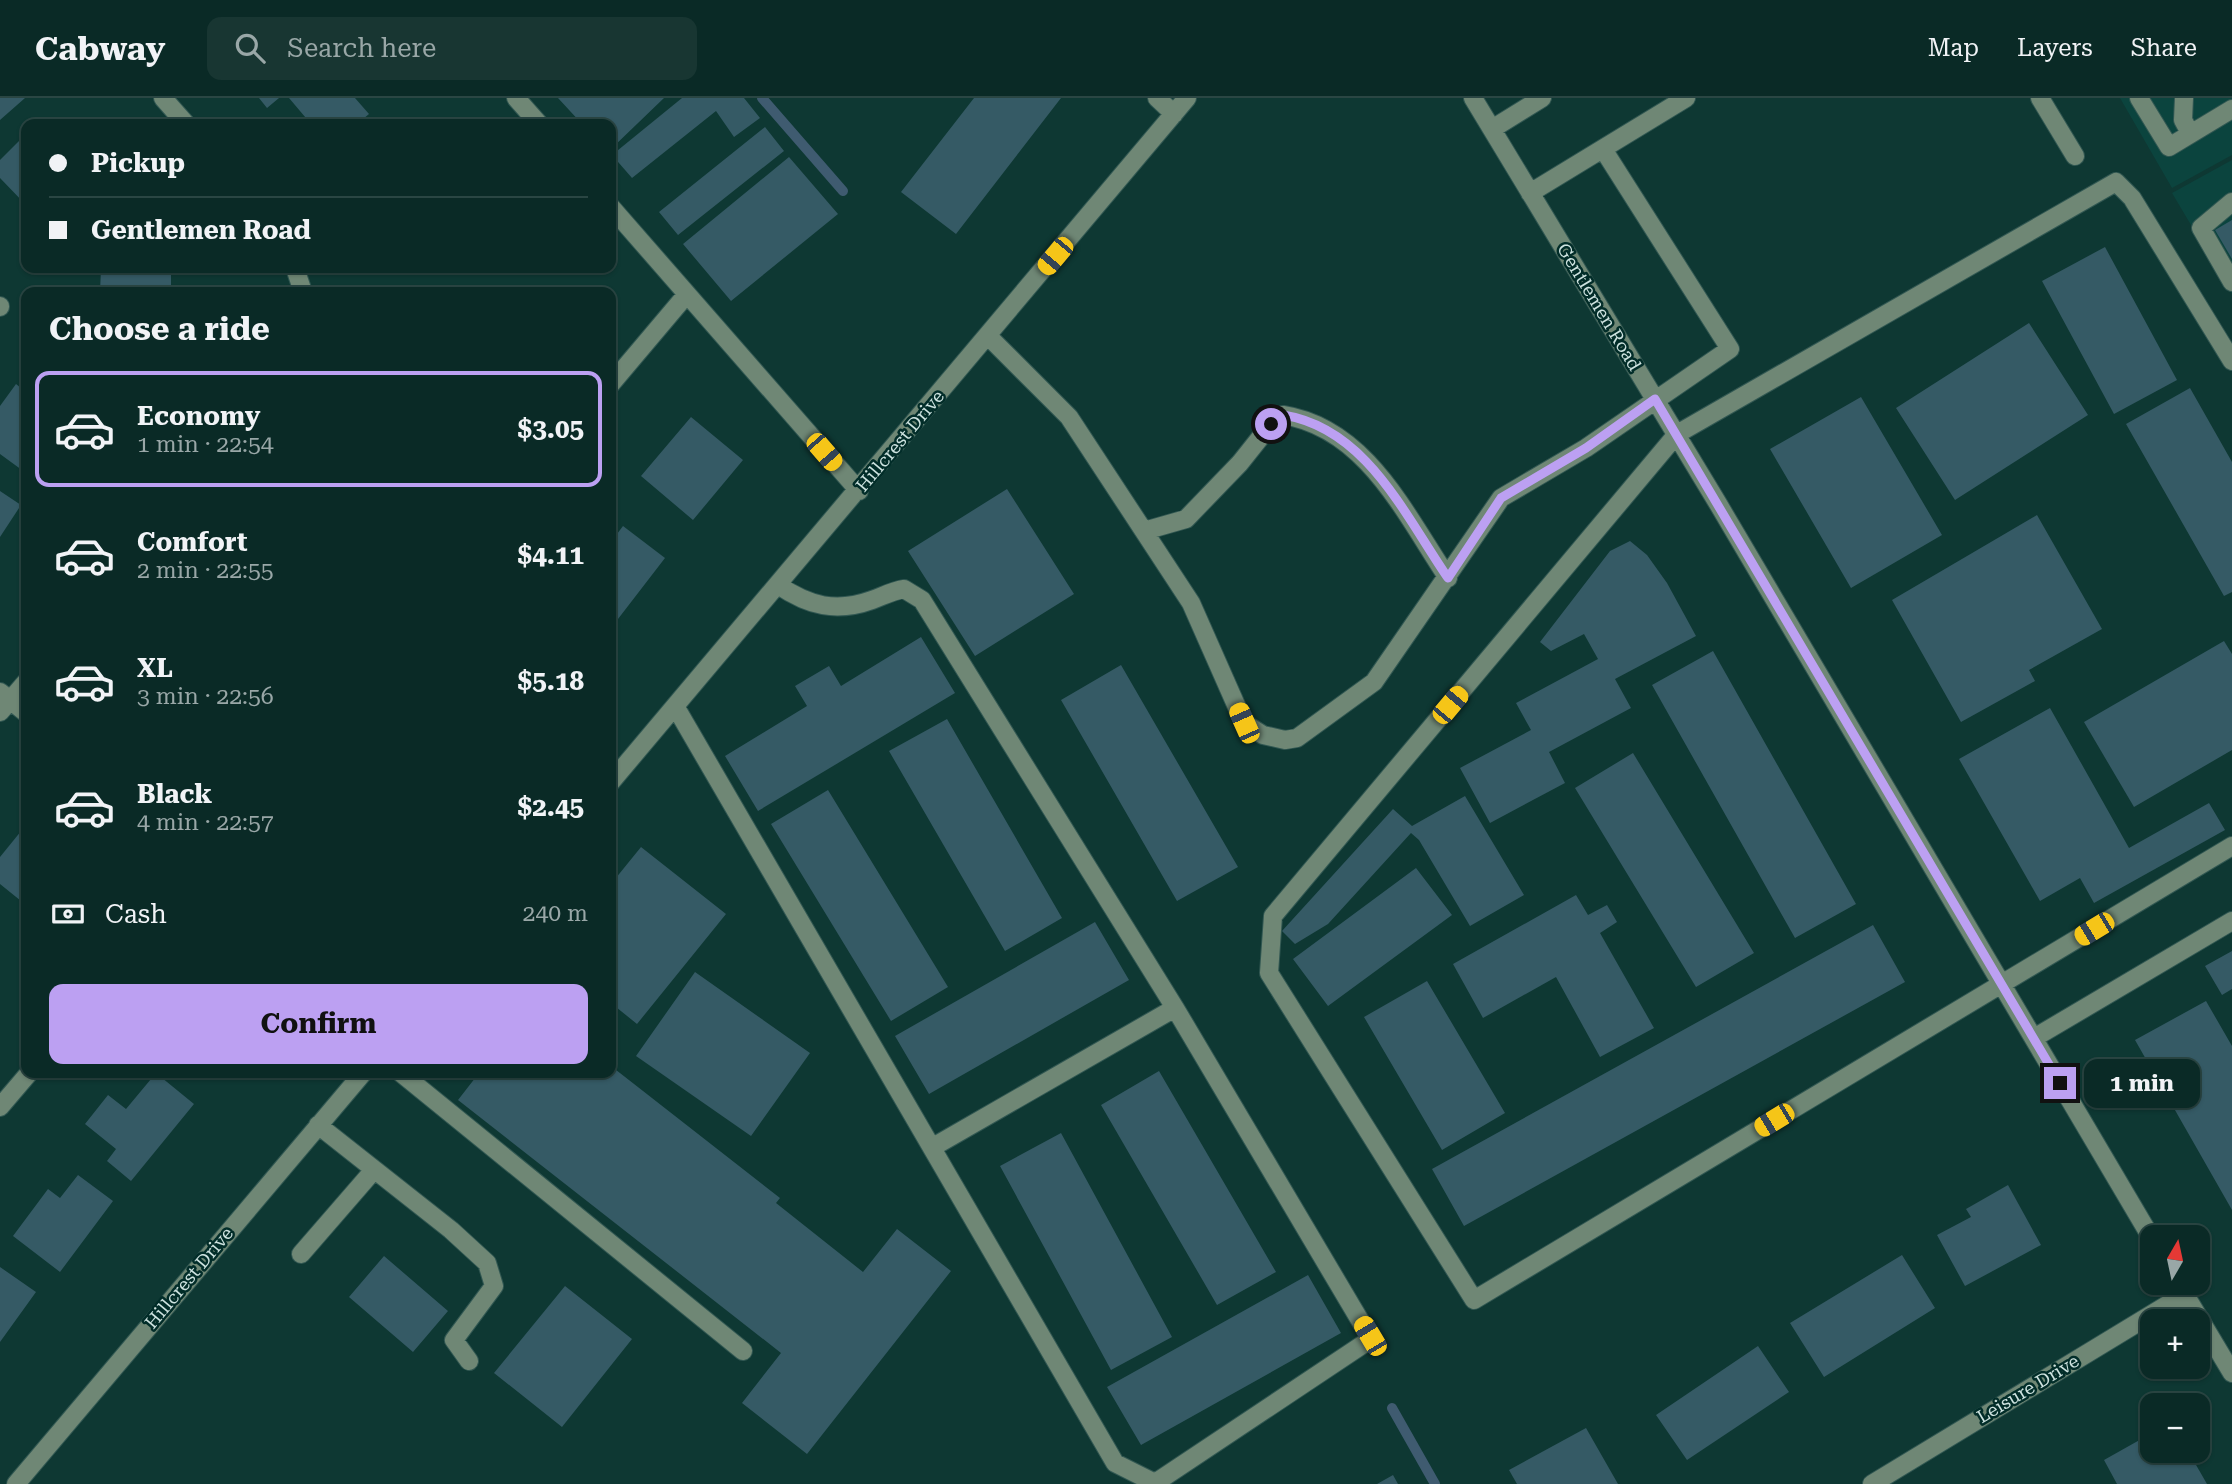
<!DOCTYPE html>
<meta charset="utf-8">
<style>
:root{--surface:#0a2a26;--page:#183632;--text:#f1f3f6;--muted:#99a7a7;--line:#2a4643;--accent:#bca0f2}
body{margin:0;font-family:"Roboto Serif",serif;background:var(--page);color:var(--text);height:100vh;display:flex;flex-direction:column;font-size:26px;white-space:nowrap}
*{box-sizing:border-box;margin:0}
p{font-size:23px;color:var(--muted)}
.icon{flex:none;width:38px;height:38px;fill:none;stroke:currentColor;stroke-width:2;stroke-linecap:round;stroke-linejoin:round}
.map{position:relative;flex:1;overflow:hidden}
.drawer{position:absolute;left:21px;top:189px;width:595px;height:791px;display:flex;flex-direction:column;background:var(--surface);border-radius:14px;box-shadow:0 2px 5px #0004,0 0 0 2px var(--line)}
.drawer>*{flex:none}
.hud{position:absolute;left:21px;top:21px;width:595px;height:154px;border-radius:14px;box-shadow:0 2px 5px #0004,0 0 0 2px var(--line);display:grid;align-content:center;height:154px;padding:0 28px;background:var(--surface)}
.needle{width:46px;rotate:9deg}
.fabs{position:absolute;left:2140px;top:1127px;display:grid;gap:14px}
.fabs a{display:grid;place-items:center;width:70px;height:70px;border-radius:14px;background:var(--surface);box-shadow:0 2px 5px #0004,0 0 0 2px var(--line);font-size:35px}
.end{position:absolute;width:32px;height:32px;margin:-16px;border:9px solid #bca0f2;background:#111;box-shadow:0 0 0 4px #111}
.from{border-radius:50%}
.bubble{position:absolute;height:49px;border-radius:14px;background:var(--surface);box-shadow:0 2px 5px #0004,0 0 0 2px var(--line);font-size:23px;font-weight:700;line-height:49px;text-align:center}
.car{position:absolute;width:21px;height:42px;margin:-21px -10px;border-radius:9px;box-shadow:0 0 5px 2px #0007;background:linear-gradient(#f5c518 24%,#345 0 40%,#f5c518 0 76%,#345 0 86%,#f5c518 0)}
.hud b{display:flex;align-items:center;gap:24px;height:66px;font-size:26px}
.hud b+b{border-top:2px solid var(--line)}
.hud i{width:18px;height:18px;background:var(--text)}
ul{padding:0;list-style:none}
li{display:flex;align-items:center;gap:21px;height:116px;margin:0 14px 10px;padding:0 14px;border:4px solid transparent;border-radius:14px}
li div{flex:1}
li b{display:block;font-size:26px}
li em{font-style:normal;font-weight:700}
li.on{border-color:var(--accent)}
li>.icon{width:63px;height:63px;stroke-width:1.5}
h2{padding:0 28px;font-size:32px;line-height:84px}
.pay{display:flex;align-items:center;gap:18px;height:77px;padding:0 28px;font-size:26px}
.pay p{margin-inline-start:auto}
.action{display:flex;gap:14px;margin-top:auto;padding:14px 28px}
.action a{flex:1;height:80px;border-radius:14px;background:var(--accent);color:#111;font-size:28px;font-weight:700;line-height:80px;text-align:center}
header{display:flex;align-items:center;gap:42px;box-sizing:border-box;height:98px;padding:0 35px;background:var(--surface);border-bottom:2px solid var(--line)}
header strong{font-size:33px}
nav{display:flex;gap:38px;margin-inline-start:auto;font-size:24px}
.search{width:490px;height:63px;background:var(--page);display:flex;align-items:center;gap:18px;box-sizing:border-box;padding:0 24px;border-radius:14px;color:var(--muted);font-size:26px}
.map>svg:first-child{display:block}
</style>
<header>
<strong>Cabway</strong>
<div class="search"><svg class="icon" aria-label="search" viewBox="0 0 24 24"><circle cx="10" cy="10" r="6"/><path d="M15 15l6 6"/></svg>Search here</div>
<nav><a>Map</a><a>Layers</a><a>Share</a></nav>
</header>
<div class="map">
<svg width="2232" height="1386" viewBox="0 0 2232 1386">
<rect width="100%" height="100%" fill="#0e3833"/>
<path fill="#0b443e" d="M 2120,0 L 2232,0 L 2232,57 L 2172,90 Z
M 2232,62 L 2232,196 L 2172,95 Z"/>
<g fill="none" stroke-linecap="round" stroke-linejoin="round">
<path stroke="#3f5b70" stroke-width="10" d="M 762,0 L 843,93
M 1392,1310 L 1435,1386"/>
</g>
<path fill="#355a65" d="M 0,0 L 25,0 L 0,22 Z
M 259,0 L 279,0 L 267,10 Z
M 289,0 L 355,0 L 369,16 L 357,26 L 311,26 Z
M 558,0 L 664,0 L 611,51 L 611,26 L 582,26 Z
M 682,0 L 744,0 L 760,20 L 734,39 L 716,13 L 632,80 L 612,57 Z
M 974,0 L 1061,0 L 956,136 L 901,94 Z
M 765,29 L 784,53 L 678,137 L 659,114 Z
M 26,36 L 26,107 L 0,80 L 0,62 Z
M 789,59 L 838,116 L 731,203 L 683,146 Z
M 2232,122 L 2232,161 L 2215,132 Z
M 2105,149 L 2177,282 L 2114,316 L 2042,183 Z
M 101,170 L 171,170 L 171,194 L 100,194 Z
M 2029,225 L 2088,317 L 1955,402 L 1896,310 Z
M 16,286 L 26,294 L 26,375 L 0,356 L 0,308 Z
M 2190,290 L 2232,364 L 2232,494 L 2224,498 L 2126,326 Z
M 1861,299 L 1942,437 L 1851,490 L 1770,351 Z
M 691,319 L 743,362 L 693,422 L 641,378 Z
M 1007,391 L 1074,496 L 975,558 L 908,453 Z
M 0,393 L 21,407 L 0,439 Z
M 2037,417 L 2102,531 L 2029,572 L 2035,583 L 1961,624 L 1892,502 Z
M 623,428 L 665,460 L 618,521 L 611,515 L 611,444 Z
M 1630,443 L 1647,457 L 1667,485 L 1696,538 L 1615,581 L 1631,610 L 1549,654 L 1565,685 L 1490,725 L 1460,670 L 1531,632 L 1516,605 L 1598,561 L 1584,536 L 1551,553 L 1540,544 L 1610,453 Z
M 921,539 L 955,595 L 758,713 L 725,658 L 807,608 L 795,588 L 829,568 L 841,588 Z
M 2224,543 L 2232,556 L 2232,652 L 2134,709 L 2084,624 Z
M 1713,553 L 1856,806 L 1795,840 L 1652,587 Z
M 1121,567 L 1238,769 L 1177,803 L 1061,602 Z
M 2050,610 L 2129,750 L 2209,705 L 2225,732 L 2094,805 L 2080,780 L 2040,803 L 1959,661 Z
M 947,621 L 1062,820 L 1005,853 L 889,653 Z
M 1633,655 L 1754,855 L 1696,889 L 1575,690 Z
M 828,692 L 948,889 L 891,923 L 771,726 Z
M 1465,698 L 1524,797 L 1470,828 L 1419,742 L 1411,735 L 1328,826 L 1295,846 L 1282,833 L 1393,711 L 1412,728 Z
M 26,727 L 26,807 L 0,786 L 0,759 Z
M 641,749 L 726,816 L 637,926 L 611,905 L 611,786 Z
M 1416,770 L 1452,817 L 1328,908 L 1293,861 Z
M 1576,797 L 1588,817 L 1607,807 L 1617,824 L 1600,835 L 1654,930 L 1600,959 L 1556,879 L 1483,920 L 1453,866 Z
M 1095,824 L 1129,882 L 929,996 L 895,938 Z
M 1873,827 L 1905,884 L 1464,1128 L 1432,1071 Z
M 2232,853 L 2232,891 L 2222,897 L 2205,868 Z
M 695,874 L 810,955 L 751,1038 L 636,958 Z
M 1427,883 L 1505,1015 L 1442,1052 L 1364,919 Z
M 2206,903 L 2232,948 L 2232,1112 L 2135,942 Z
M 611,968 L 780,1100 L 776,1105 L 863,1174 L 897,1131 L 951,1173 L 807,1356 L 742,1305 L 781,1255 L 458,1002 L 479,975 L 611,975 Z
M 1159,973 L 1276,1174 L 1217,1207 L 1101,1007 Z
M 156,975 L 194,1006 L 131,1083 L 107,1063 L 116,1051 L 85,1026 L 108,997 L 126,1011 Z
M 1061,1035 L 1172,1239 L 1111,1272 L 1000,1068 Z
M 78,1077 L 113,1103 L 60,1174 L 13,1138 L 48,1091 L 60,1100 Z
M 2008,1087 L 2041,1147 L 1965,1188 L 1937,1137 L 1971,1119 L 1966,1111 Z
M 1902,1157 L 1935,1210 L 1824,1279 L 1790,1225 Z
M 384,1158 L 448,1213 L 413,1254 L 349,1199 Z
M 0,1169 L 36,1194 L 0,1244 Z
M 1308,1177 L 1341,1235 L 1141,1347 L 1107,1289 Z
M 565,1188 L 632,1241 L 562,1329 L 494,1275 Z
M 1758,1248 L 1789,1294 L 1687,1362 L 1656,1317 Z
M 1586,1330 L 1618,1386 L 1517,1386 L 1509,1372 Z
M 2152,1335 L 2152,1353 L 2188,1353 L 2207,1386 L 2117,1386 L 2104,1362 Z
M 1393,1377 L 1398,1386 L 1377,1386 Z"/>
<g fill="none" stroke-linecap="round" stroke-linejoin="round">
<defs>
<path id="minor" d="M 163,0 L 186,26
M 516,0 L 539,26
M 1157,0 L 1174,16
M 1473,0 L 1717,404 L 2152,1141
M 2040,0 L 2075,58
M 2139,0 L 2169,49 L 2232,11
M 2184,0 L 2183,22 L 2190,35
M 1492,31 L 1542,0
M 1530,95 L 1686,0
M 2232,104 L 2201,130 L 2232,184
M 611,109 L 859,393
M 295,170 L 303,194
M 0,208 L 0,209
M 988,238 L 1069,319 L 1191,505 L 1244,625 L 1263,637 L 1285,642 L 1297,640 L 1374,584 L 1501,400 L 1586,350 L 1730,251 L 1603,51
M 2232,263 L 2132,100 L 2116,84 L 1677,336 L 1273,818 L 1269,875 L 1474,1202 L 2232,748
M 611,286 L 687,196
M 1144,433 L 1186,421 L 1240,365 L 1271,326 L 1283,317 C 1366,330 1405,416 1448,480
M 0,594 L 26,615
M 675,608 L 1115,1365 L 1155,1385 L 1371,1241 L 1175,910 L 922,502 L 904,491 C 892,493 883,498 872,502 C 836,515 809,508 778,487
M 0,614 L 26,584
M 611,684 L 1187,0
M 2034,940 L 2232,823
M 401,975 L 743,1253
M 0,1009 L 29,975
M 318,1027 L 451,1132 L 487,1165 L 494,1188 L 454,1242 L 469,1263
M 933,1049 L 1175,910
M 301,1156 L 373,1073
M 2178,1185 L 2232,1275
M 16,1386 L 363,975
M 1872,1386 L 2185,1196"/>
</defs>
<use href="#minor" stroke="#315752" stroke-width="20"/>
<use href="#minor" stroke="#6f8775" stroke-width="18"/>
</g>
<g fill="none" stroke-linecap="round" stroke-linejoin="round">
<path stroke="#bca0f2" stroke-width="9" d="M 1271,326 L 1283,317 C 1366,330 1404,416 1448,480 L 1501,400 L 1586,350 L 1655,301 L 2060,985"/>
</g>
<g text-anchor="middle" stroke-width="5" stroke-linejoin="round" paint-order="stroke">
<g font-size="18" fill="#cee3e0" stroke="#022d29">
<text transform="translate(1599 209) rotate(59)" y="6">Gentlemen Road</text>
<text transform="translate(900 343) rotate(-50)" y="6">Hillcrest Drive</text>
<text transform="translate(189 1180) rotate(-50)" y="6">Hillcrest Drive</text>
<text transform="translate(2028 1291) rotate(-31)" y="6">Leisure Drive</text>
</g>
</g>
</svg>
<div class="fabs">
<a><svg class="needle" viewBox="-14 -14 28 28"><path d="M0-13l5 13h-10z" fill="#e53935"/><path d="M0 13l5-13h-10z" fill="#99a7a7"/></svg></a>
<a>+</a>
<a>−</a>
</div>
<i class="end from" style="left:1271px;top:326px"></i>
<i class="end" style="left:2060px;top:985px"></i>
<div class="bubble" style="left:2084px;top:961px;width:116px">1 min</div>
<i class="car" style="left:1055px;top:158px;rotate:220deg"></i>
<i class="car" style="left:824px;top:354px;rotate:139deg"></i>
<i class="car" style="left:1450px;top:607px;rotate:40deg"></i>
<i class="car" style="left:1244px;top:625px;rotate:336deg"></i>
<i class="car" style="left:2094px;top:831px;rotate:239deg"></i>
<i class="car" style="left:1774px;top:1022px;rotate:239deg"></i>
<i class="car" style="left:1370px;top:1238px;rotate:329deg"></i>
<div class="hud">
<b><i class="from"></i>Pickup</b>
<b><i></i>Gentlemen Road</b>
</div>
<section class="drawer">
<h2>Choose a ride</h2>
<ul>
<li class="on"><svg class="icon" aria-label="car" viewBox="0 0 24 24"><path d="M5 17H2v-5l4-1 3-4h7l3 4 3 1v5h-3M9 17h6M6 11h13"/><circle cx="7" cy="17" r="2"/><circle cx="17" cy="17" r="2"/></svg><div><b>Economy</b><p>1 min · 22:54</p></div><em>$3.05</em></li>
<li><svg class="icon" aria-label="car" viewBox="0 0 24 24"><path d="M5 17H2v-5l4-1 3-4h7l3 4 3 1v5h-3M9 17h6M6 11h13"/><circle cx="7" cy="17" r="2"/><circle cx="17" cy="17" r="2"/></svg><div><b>Comfort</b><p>2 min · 22:55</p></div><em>$4.11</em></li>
<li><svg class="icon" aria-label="car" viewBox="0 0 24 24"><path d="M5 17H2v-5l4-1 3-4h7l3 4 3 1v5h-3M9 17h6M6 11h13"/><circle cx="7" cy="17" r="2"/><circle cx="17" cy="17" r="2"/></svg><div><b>XL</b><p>3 min · 22:56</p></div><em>$5.18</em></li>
<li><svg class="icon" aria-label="car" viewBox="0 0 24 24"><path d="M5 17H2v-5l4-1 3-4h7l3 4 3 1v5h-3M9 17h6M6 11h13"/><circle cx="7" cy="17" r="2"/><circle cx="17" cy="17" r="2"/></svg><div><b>Black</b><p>4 min · 22:57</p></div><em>$2.45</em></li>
</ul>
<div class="pay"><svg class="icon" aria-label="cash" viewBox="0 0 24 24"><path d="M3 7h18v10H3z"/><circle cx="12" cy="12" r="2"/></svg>Cash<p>240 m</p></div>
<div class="action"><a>Confirm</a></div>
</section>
</div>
